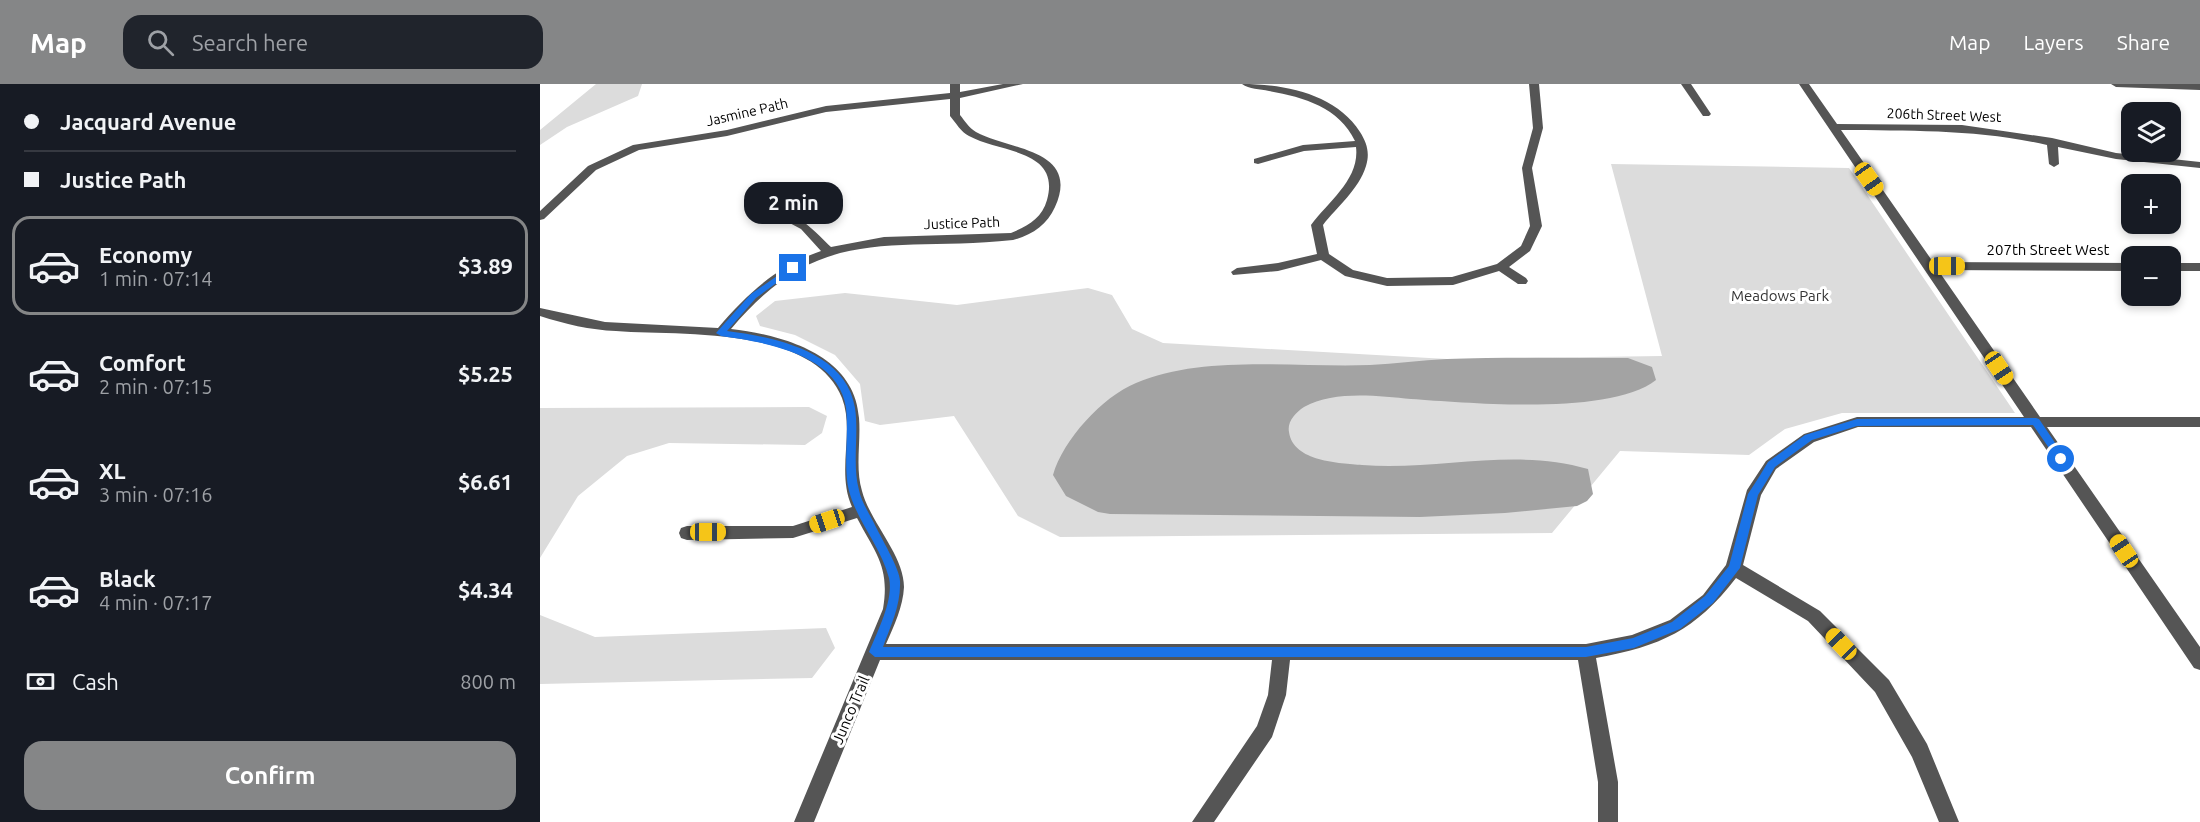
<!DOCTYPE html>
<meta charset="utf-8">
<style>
:root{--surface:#171b24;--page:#20242c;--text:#f1f3f6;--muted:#9ea1a6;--line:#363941;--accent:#858687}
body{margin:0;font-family:Ubuntu,sans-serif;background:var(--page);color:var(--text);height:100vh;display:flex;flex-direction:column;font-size:22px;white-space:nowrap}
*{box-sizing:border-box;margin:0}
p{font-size:20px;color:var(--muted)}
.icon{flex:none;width:33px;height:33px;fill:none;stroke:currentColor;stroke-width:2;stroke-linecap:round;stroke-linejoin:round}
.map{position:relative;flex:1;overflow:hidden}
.sheet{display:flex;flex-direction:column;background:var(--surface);width:540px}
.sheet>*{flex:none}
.guide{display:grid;align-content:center;height:132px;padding:0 24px;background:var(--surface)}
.tools{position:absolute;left:1581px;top:18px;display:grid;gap:12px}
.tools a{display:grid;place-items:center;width:60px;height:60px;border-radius:12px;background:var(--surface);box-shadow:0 3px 9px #0003;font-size:30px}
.end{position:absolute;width:27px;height:27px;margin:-14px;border:8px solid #1a73e8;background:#fff;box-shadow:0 0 0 3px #fff}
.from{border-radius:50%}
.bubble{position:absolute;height:42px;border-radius:18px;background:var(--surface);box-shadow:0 3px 9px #0003;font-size:20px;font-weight:700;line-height:42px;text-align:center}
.car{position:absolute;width:18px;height:36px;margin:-18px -9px;border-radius:8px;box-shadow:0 0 4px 2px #0007;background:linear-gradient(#f5c518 24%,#345 0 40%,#f5c518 0 76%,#345 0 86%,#f5c518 0)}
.guide b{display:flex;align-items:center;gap:21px;height:57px;font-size:22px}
.guide b+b{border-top:2px solid var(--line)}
.guide i{width:15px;height:15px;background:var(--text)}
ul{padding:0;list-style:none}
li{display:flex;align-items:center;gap:18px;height:99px;margin:0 12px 9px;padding:0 12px;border:3px solid transparent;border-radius:18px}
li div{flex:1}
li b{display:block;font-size:22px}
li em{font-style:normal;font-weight:700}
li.selected{border-color:var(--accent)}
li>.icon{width:54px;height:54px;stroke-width:1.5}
.pay{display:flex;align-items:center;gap:15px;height:66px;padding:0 24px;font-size:22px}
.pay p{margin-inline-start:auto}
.cta{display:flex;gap:12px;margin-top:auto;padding:12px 24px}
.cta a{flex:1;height:69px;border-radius:18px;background:var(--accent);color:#fff;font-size:24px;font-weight:700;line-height:69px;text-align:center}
header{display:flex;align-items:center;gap:36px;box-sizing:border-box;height:84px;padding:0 30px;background:var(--accent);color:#fff}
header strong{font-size:28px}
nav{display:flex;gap:33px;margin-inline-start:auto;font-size:21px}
.search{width:420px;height:54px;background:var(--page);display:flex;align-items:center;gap:15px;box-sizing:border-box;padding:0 21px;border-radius:18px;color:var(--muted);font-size:22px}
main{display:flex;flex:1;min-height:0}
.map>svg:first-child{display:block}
</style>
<header>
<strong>Map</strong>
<div class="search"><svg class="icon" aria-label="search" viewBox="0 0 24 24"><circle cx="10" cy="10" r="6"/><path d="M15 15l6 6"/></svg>Search here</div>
<nav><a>Map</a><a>Layers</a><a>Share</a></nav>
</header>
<main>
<section class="sheet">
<div class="guide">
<b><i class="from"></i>Jacquard Avenue</b>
<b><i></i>Justice Path</b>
</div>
<ul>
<li class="selected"><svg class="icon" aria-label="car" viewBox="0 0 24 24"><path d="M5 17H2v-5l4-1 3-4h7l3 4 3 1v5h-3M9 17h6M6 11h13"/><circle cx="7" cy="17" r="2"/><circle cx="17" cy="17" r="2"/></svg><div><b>Economy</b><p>1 min · 07:14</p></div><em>$3.89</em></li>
<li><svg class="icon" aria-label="car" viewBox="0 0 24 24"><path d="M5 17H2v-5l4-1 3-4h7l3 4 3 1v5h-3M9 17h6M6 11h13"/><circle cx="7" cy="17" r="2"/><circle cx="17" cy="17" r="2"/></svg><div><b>Comfort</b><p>2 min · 07:15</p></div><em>$5.25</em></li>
<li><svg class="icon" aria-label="car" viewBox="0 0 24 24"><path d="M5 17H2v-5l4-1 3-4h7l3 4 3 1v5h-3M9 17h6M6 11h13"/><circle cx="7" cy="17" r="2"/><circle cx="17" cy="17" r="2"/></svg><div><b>XL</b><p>3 min · 07:16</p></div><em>$6.61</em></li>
<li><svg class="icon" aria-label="car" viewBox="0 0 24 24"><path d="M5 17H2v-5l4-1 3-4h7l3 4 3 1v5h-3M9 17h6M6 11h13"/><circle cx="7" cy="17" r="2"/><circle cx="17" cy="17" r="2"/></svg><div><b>Black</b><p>4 min · 07:17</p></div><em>$4.34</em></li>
</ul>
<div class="pay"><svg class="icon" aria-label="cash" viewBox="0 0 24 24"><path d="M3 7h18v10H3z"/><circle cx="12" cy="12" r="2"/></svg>Cash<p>800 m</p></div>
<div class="cta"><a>Confirm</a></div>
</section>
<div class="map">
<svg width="1660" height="738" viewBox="0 0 1660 738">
<rect width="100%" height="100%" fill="#fff"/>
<path fill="#dcdcdc" d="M 56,0 L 102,0 L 98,12 L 27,43 L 0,61 L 0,46 Z
M 1071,80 L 1309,84 L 1475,329 L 1302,329 L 1245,345 L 1209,371 L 1080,367 L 1012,449 L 520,453 L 478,432 L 414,332 L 340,341 L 325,337 L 320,300 L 295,271 L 255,251 L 220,242 L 216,232 L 235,217 L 305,209 L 417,221 L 548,204 L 572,211 L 592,245 L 623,259 L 907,275 L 1122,272 Z
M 269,323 L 287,332 L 282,349 L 265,361 L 129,359 L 87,372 L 38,412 L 0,474 L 0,324 Z
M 0,531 L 55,553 L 286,544 L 295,564 L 272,594 L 0,600 Z"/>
<path fill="#a3a3a3" d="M 1088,274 L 1112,283 L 1116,296 C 1070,332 931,319 871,315 C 838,312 794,306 764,323 C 755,329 747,338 749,348 C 753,378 800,379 822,381 C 898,387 974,363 1048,385 L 1053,410 L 1047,417 L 1037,422 L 965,429 L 880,433 L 570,430 L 558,428 L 526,412 L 513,391 C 523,356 562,313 596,299 C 664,270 756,284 830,281 C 855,280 881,276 907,275 C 967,273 1028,274 1088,274 Z"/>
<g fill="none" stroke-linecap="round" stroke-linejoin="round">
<path fill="#555" fill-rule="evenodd" d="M 410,0 L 420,0 L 420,8 L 463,0 L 483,0 L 420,14 L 420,31 C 425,37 429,44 436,48 C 469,66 541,65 515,123 C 507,141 492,151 473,156 C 352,169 281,137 191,245 C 243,251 315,271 319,334 C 321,358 315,384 322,407 C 330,438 364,471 364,503 C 363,523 354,542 346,560 L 1046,560 L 1092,551 L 1130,536 L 1163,511 L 1186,481 L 1207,406 L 1226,377 L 1264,350 L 1317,333 L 1484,333 L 1259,0 L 1269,0 L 1297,40 L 1422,41 L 1512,54 L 1576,69 L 1660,78 L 1660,84 L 1576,75 L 1518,63 L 1519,80 L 1514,83 L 1509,80 L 1507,61 C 1436,45 1373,47 1301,46 L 1393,178 L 1592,179 L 1592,187 L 1398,186 L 1500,333 L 1660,333 L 1660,343 L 1507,343 L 1660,563 L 1660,586 L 1654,584 L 1491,343 L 1318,343 L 1274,358 L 1236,385 L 1221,411 L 1203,481 L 1280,527 L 1349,596 L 1387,660 L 1419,738 L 1399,738 L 1372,673 L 1335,608 L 1268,537 L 1196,494 C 1155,547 1121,562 1056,574 L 1078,698 L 1078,738 L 1058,738 L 1058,698 L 1038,576 L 750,576 L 746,611 L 732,653 L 674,738 L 652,738 L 717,642 L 728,611 L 732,576 L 340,576 L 274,738 L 254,738 L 343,525 C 350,483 336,470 317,434 L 253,454 L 147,456 L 141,454 L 139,449 L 141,444 L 147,442 L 253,442 L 312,423 C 296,387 315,348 302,314 C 273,241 140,252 76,247 C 50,246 25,240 0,232 L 0,224 L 65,238 L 178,244 C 208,209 237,182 281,167 L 261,145 L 229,128 L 229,124 C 249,120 278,150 291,163 L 344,153 L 471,149 C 488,142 502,134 507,116 C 521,65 460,69 429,52 C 421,48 416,39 410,32 L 410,15 L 286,28 L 187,52 L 99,66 L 56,86 L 4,135 L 0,136 L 0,127 L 48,82 L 93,61 L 187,46 L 286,22 L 410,9 Z
M 702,0 C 745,0 796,10 820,48 C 827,59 830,69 826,82 C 819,105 797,123 783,141 L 789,170 L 813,186 L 847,194 L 912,193 L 957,180 L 981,162 L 990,142 L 982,84 L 993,44 L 989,0 L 999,0 L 1003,44 L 992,84 L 1002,142 L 990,167 L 969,183 L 986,194 L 988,197 L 986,200 L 978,200 L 959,187 L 913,201 L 847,202 L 805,192 L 781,176 L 738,187 L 693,191 L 691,188 L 697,184 L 738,179 L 777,170 L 771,141 C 789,117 820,95 816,63 L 764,67 L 718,80 L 714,79 L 714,75 L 763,61 L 815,57 C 799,23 763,13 729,7 C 720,5 709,5 702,0 Z
M 1141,0 L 1151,0 L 1171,30 L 1169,32 L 1163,32 Z
M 1571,0 L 1660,0 L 1660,6 L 1576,3 Z
M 1630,179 L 1660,179 L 1660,187 L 1630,187 Z"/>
</g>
<path fill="#1a73e8" d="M 250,183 L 257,184 L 216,214 L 187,247 C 233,253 306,267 315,324 C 319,350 312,381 319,406 C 321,417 329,429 334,439 C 340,452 360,485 360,497 C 361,521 351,541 343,563 L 1046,563 L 1093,554 L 1132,538 L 1165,512 L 1189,482 L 1208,410 L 1219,393 L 1228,378 L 1265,351 L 1317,335 L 1496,334 L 1499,335 L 1526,375 L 1521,378 L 1518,377 L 1493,341 L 1317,342 L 1272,356 L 1235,383 L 1226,398 L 1218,411 L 1200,484 L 1173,519 L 1140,545 L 1094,564 L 1046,573 L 335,573 L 329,568 C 337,548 354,516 349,494 C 341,463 317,437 309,407 C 303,384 309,349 306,324 C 299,270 224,258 181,252 L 176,249 L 211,210 Z"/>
<g text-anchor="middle" stroke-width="6" stroke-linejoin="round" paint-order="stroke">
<g font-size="14" fill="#000" stroke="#fff">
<text transform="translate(207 28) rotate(-13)" y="5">Jasmine Path</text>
<text transform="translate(1404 31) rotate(2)" y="5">206th Street West</text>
<text transform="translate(422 139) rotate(-2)" y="5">Justice Path</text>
</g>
<g font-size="15" fill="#000" stroke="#fff">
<text x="1508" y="171">207th Street West</text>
<text transform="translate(311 626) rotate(-67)" y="5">Junco Trail</text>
</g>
<g font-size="15" fill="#333" stroke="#fff">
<text x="1240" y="217">Meadows Park</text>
</g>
</g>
</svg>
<div class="tools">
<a><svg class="icon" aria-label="layers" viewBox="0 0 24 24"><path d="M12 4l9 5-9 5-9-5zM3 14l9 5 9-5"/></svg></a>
<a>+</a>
<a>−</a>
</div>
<i class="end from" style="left:1521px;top:375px"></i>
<i class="end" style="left:253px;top:184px"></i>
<div class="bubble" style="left:204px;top:98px;width:99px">2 min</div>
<i class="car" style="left:1329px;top:95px;rotate:145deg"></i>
<i class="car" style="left:1407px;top:182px;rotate:90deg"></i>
<i class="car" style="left:1459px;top:284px;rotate:146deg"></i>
<i class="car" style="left:287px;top:437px;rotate:252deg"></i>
<i class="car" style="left:168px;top:448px;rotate:90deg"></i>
<i class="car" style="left:1584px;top:467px;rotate:326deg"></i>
<i class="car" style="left:1301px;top:560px;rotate:316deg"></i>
</div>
</main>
